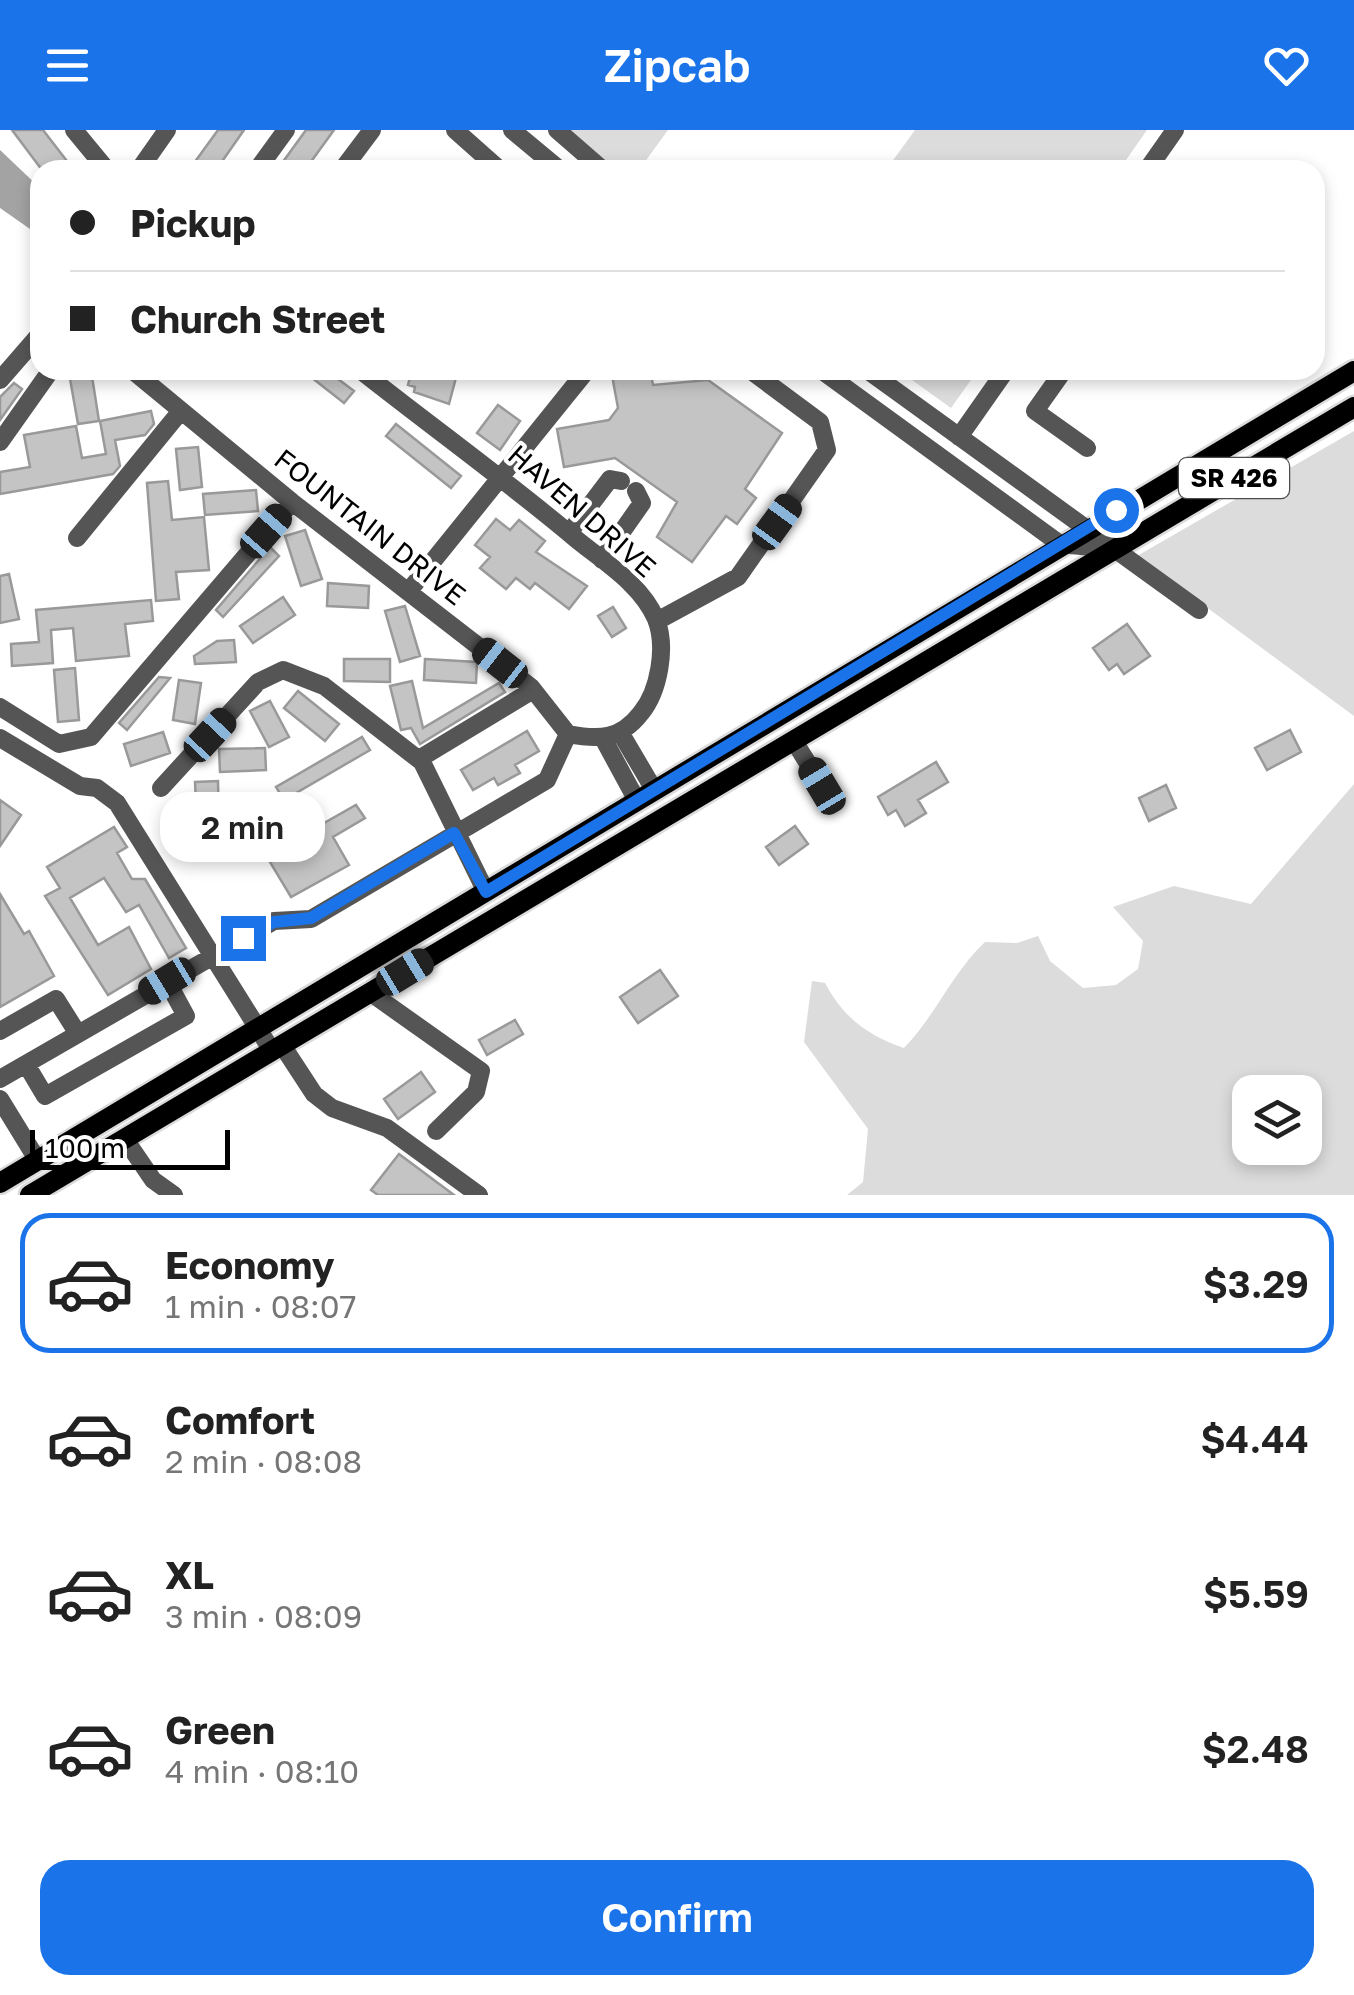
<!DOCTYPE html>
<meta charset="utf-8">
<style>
:root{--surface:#fff;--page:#f2f2f2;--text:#222;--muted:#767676;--line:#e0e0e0;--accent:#1a73e8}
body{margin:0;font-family:"Golos Text",sans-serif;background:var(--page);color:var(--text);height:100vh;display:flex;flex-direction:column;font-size:38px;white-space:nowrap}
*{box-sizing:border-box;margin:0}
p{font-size:32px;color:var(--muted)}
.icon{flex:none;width:55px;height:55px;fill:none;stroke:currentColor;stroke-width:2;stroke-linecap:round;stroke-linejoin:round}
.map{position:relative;height:1065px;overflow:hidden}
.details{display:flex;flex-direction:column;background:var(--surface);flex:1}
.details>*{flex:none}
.banner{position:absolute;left:30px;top:30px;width:1295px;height:220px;border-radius:30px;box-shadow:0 5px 15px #0003;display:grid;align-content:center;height:220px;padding:0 40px;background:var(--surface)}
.buttons{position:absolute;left:1232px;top:945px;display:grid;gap:20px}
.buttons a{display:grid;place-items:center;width:90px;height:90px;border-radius:20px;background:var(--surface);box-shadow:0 5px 15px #0003;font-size:50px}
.scale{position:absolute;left:30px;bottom:25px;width:200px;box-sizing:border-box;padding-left:10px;border:5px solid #000;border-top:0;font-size:28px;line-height:35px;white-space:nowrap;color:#000;-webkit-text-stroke:8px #fff;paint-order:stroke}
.end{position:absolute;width:45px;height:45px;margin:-22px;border:12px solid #1a73e8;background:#fff;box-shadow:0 0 0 5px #fff}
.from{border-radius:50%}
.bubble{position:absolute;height:70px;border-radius:30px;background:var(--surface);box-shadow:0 5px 15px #0003;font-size:32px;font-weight:600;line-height:70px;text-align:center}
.car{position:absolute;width:30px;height:60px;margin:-30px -15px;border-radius:12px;box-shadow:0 0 8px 2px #0007;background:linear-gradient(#222 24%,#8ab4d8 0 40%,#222 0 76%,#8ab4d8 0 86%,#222 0)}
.banner b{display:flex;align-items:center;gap:35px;height:95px;font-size:38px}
.banner b+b{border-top:2px solid var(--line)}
.banner i{width:25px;height:25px;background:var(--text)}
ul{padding:18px 0 0;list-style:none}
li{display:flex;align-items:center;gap:30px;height:140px;margin:0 20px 15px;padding:0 20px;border:5px solid transparent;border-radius:30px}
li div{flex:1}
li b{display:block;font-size:38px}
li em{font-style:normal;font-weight:600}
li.selected{border-color:var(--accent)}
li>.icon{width:90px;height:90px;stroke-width:1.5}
.action{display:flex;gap:20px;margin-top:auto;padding:20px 40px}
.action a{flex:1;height:115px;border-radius:30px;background:var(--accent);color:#fff;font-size:40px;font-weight:600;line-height:115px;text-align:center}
header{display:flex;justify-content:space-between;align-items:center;height:130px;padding:0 40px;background:var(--accent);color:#fff;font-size:45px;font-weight:600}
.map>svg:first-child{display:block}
</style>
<header><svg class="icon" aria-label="menu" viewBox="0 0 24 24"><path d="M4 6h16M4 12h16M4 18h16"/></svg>Zipcab<svg class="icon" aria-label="heart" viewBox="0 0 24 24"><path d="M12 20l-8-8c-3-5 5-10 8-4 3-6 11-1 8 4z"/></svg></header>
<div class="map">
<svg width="1354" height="1065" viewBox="0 0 1354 1065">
<rect width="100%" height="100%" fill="#fff"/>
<path fill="#dcdcdc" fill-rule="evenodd" d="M 569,0 L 668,0 L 639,40 L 616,40 Z
M 915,0 L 1147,0 L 1119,40 L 886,40 Z
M 898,240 L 978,240 L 951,278 Z
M 1354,301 L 1354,586 L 1137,426 Z
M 1354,654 L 1354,1065 L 847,1065 L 863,1052 L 868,999 L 804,912 L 812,851 L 825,853 C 844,888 867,905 904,918 C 936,885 952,843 985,812 L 1017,813 L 1038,806 L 1050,831 L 1083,858 L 1116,855 L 1138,839 L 1143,811 L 1113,777 L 1174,756 L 1251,774 ZM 1250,962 L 1305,962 L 1305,1018 L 1250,1018 Z"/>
<path fill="#a3a3a3" d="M 0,20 L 40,58 L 40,106 L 0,78 Z"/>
<path fill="#c4c4c4" stroke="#999" stroke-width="2.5" d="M 12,0 L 43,0 L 70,35 L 63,40 L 42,40 Z
M 218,0 L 244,0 L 216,40 L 189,40 Z
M 306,0 L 334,0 L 305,40 L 277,40 Z
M 91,240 L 99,291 L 78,294 L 69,243 Z
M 302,240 L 326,240 L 354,261 L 344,273 Z
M 412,240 L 458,240 L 449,274 L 414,262 L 415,257 L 408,255 Z
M 611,240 L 650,240 L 653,255 L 708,250 L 782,303 L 745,359 L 756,368 L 737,394 L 726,386 L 692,432 L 657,407 L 677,372 L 615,328 L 564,337 L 557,299 L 609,290 L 618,278 Z
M 14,253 L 22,259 L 0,290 L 0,267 Z
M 498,275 L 520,291 L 500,320 L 477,303 Z
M 151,281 L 154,294 L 145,305 L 115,310 L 120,336 L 113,344 L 0,364 L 0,342 L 30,337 L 24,305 L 76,296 L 82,328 L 106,324 L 100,291 Z
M 396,294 L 461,346 L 451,358 L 386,306 Z
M 198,317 L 202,357 L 180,360 L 176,319 Z
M 168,351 L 172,390 L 204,387 L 209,440 L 176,442 L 179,469 L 156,471 L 147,353 Z
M 256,360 L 258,381 L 205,385 L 203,364 Z
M 496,389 L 510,400 L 519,390 L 545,411 L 536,422 L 587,456 L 569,479 L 535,453 L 530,459 L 516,448 L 506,459 L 480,438 L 490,427 L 475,415 Z
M 305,400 L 322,449 L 301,456 L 285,406 Z
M 270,417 L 279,426 L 223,487 L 216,480 Z
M 9,444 L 19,489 L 0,493 L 0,446 Z
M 328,453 L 369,456 L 368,478 L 327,476 Z
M 283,467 L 295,485 L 253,513 L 240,496 Z
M 151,470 L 153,491 L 125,494 L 129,526 L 76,531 L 73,498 L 51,500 L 53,533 L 12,536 L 11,514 L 39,512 L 36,480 Z
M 405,476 L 420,526 L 400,532 L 385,481 Z
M 613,477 L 626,498 L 612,507 L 598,486 Z
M 1127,494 L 1150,526 L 1124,544 L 1117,534 L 1109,540 L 1093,518 Z
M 234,510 L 236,532 L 195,534 L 194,526 L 217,511 Z
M 344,529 L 390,529 L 390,552 L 344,551 Z
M 425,529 L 477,532 L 476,553 L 424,550 Z
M 75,538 L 79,590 L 58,592 L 54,540 Z
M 159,547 L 170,548 L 127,600 L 119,593 Z
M 179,550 L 201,553 L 195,594 L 173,590 Z
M 412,551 L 423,598 L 499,553 L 505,562 L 420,614 L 411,598 L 401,600 L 390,556 Z
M 298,561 L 339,594 L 325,611 L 284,578 Z
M 270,571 L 289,607 L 269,617 L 250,581 Z
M 1290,600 L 1301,622 L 1267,640 L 1255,618 Z
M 527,601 L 539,621 L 515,635 L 520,643 L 498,655 L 494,648 L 473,660 L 461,640 Z
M 163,602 L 170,623 L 131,636 L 124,614 Z
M 362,607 L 370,620 L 284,670 L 276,657 Z
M 265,618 L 266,640 L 220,642 L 219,619 Z
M 936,632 L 948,652 L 918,670 L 926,683 L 905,696 L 896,680 L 888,685 L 878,667 Z
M 218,651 L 219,697 L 197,698 L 195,652 Z
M 1166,655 L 1176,678 L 1149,691 L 1139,668 Z
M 0,670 L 21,685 L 0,716 Z
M 356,675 L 365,688 L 333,707 L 349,735 L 291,767 L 258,712 L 315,677 L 324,693 Z
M 795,696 L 808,714 L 779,735 L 766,717 Z
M 114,697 L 127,717 L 117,723 L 132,749 L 145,749 L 186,818 L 169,828 L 139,775 L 126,782 L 104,748 L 70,768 L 98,815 L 129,797 L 151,839 L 108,865 L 45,766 L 60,758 L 47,737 Z
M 0,764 L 24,804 L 29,801 L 54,846 L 0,877 Z
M 660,840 L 678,866 L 638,893 L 620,867 Z
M 515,890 L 523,904 L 487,925 L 479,910 Z
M 421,942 L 435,962 L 398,989 L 384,969 Z
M 399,1024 L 454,1065 L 378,1065 L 371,1060 Z"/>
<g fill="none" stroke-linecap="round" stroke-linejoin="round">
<defs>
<path id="major" d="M 0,1053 L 1354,241
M 30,1065 L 1354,277"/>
</defs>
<use href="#major" stroke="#dbdbdb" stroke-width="25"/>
<path stroke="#555" stroke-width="18" d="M 74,0 L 107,40
M 455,0 L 500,40
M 512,0 L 560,40
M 557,0 L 603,40
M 139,40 L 167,0
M 257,40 L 286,0
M 342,40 L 372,0
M 1147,40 L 1175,0
M 132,240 L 292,372 L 531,557 L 568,604
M 821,240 L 1060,414 L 1113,419
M 867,240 L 1199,480
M 1064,240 L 1035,281 L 1087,318
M 0,250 L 40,204
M 959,307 L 1006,240
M 0,312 L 51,240
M 569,403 L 610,349 L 621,351
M 77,408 L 180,282
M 602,430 L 642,373 L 636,361
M 408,462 L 587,240
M 657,491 L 738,447 L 827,320 L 820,292 L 750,240
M 0,577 L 59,614 L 91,607 L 292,372
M 620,602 L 653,658
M 0,608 L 80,656 L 97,658 L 117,673 L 272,921
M 604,610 L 636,669
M 794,611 L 822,656
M 419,629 L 533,560
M 161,658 L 258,552 L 283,540 L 324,556 L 422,632 L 486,762
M 371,863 L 481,941 L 476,962 L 436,1001
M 0,901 L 56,869 L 78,904
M 282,915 L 314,964 L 332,978 L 387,998 L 479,1065
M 26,934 L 45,966 L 186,886 L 167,851
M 0,949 L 274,791 L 311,789 L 547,650 L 568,604 C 599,610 620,610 641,583 C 659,561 667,517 656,489 C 641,454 604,432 576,409 C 506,350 432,297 360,240
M 0,969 L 38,1031
M 125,1009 L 153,1050 L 174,1065"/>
<use href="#major" stroke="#000" stroke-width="20"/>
</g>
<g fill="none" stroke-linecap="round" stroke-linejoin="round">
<path stroke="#1a73e8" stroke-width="12" d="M 243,808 L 274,792 L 311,788 L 454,703 L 486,762 L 1116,380"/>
</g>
<g text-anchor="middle" stroke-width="8" stroke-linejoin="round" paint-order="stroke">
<rect fill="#fff" stroke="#4c4c4c" stroke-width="2.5" x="1179" y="328" width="110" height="40" rx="8"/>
<g font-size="25" font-weight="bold" fill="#000">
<text x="1234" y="357">SR 426</text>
</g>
<g font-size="28" fill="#000" stroke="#fff">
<text transform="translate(582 381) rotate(41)" y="10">HAVEN DRIVE</text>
<text transform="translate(370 397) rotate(38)" y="10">FOUNTAIN DRIVE</text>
</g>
</g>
</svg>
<div class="buttons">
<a><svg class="icon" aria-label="layers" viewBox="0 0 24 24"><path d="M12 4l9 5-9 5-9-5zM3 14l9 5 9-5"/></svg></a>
</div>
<div class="scale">100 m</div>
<i class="end from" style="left:1116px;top:380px"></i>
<i class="end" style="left:243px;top:808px"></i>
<div class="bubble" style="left:160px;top:662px;width:165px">2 min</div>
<i class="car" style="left:777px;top:392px;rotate:36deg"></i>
<i class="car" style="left:266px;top:401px;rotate:41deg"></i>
<i class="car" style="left:500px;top:533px;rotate:308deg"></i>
<i class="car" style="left:210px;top:605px;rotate:43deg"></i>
<i class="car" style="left:822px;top:656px;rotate:329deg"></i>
<i class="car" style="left:405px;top:842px;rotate:59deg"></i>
<i class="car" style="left:167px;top:851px;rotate:239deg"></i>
<div class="banner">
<b><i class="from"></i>Pickup</b>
<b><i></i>Church Street</b>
</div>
</div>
<section class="details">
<ul>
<li class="selected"><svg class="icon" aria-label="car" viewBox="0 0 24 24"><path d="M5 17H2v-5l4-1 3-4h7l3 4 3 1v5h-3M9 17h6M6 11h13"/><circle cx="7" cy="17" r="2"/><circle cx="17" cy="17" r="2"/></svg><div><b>Economy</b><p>1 min · 08:07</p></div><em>$3.29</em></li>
<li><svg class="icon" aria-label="car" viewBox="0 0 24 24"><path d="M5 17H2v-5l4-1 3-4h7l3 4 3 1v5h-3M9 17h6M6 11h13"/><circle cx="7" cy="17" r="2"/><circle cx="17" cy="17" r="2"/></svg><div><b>Comfort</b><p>2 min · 08:08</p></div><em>$4.44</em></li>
<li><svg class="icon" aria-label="car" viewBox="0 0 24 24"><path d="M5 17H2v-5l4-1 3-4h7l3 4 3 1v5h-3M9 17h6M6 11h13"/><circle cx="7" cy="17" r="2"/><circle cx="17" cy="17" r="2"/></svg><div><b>XL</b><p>3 min · 08:09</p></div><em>$5.59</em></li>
<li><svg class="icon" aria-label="car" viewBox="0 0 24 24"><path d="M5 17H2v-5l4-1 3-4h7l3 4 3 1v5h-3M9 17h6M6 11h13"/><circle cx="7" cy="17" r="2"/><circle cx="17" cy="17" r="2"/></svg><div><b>Green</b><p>4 min · 08:10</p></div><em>$2.48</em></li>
</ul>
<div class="action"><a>Confirm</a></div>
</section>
